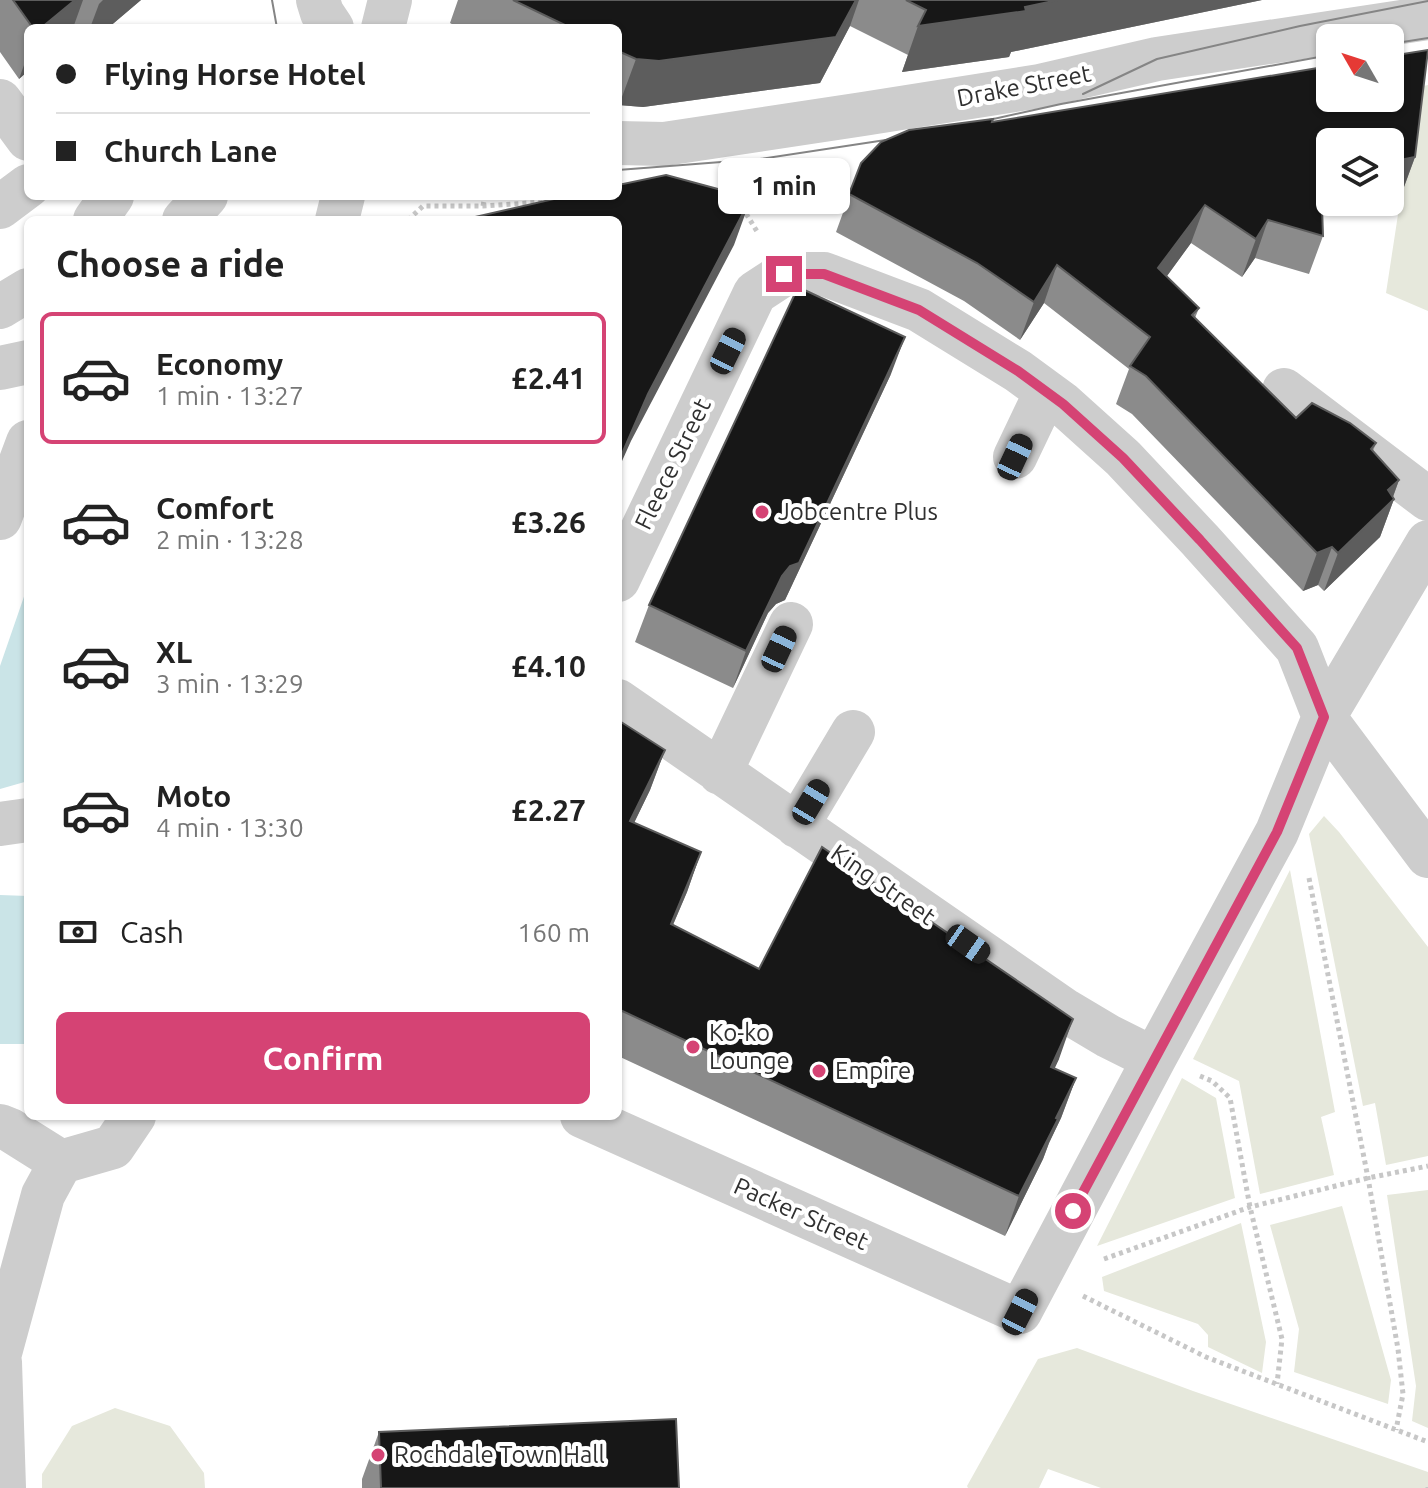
<!DOCTYPE html>
<meta charset="utf-8">
<style>
:root{--surface:#fff;--page:#f2f2f2;--text:#222;--muted:#767676;--line:#e0e0e0;--accent:#d54374}
body{margin:0;font-family:Ubuntu,sans-serif;background:var(--page);color:var(--text);height:100vh;display:flex;flex-direction:column;font-size:30px;white-space:nowrap}
*{box-sizing:border-box;margin:0}
p{font-size:26px;color:var(--muted)}
.icon{flex:none;width:44px;height:44px;fill:none;stroke:currentColor;stroke-width:2;stroke-linecap:round;stroke-linejoin:round}
.map{position:relative;flex:1;overflow:hidden}
.sheet{position:absolute;left:24px;top:216px;width:598px;height:904px;display:flex;flex-direction:column;background:var(--surface);border-radius:12px;box-shadow:0 2px 6px #0004}
.sheet>*{flex:none}
.hud{position:absolute;left:24px;top:24px;width:598px;height:176px;border-radius:12px;box-shadow:0 2px 6px #0004;display:grid;align-content:center;height:176px;padding:0 32px;background:var(--surface)}
.needle{width:52px;rotate:309deg}
.controls{position:absolute;left:1316px;top:24px;display:grid;gap:16px}
.controls a{display:grid;place-items:center;width:88px;height:88px;border-radius:12px;background:var(--surface);box-shadow:0 2px 6px #0004;font-size:40px}
.end{position:absolute;width:36px;height:36px;margin:-18px;border:10px solid #d54374;background:#fff;box-shadow:0 0 0 4px #fff}
.from{border-radius:50%}
.bubble{position:absolute;height:56px;border-radius:12px;background:var(--surface);box-shadow:0 2px 6px #0004;font-size:26px;font-weight:600;line-height:56px;text-align:center}
.car{position:absolute;width:24px;height:48px;margin:-24px -12px;border-radius:10px;box-shadow:0 0 6px 2px #0007;background:linear-gradient(#222 24%,#8ab4d8 0 40%,#222 0 76%,#8ab4d8 0 86%,#222 0)}
.hud b{display:flex;align-items:center;gap:28px;height:76px;font-size:30px}
.hud b+b{border-top:2px solid var(--line)}
.hud i{width:20px;height:20px;background:var(--text)}
ul{padding:0;list-style:none}
li{display:flex;align-items:center;gap:24px;height:132px;margin:0 16px 12px;padding:0 16px;border:4px solid transparent;border-radius:12px}
li div{flex:1}
li b{display:block;font-size:30px}
li em{font-style:normal;font-weight:600}
li.active{border-color:var(--accent)}
li>.icon{width:72px;height:72px;stroke-width:1.5}
h2{padding:0 32px;font-size:36px;line-height:96px}
.pay{display:flex;align-items:center;gap:20px;height:88px;padding:0 32px;font-size:30px}
.pay p{margin-inline-start:auto}
.action{display:flex;gap:16px;margin-top:auto;padding:16px 32px}
.action a{flex:1;height:92px;border-radius:12px;background:var(--accent);color:#fff;font-size:32px;font-weight:600;line-height:92px;text-align:center}
.map>svg:first-child{display:block}
</style>
<div class="map">
<svg width="1428" height="1488" viewBox="0 0 1428 1488">
<rect width="100%" height="100%" fill="#fff"/>
<path fill="#e6e8dc" d="M 1428,85 L 1428,311 L 1386,293 L 1401,195 L 1414,88 Z
M 1324,816 L 1339,832 L 1428,947 L 1428,1156 L 1386,1165 L 1375,1103 L 1363,1106 L 1309,834 Z
M 1290,870 L 1335,1112 L 1321,1117 L 1334,1175 L 1260,1194 L 1239,1081 L 1193,1059 Z
M 1182,1078 L 1216,1098 L 1235,1198 L 1097,1246 Z
M 1428,1190 L 1428,1428 L 1412,1421 L 1416,1386 L 1387,1195 Z
M 1342,1206 L 1391,1380 L 1388,1404 L 1294,1372 L 1299,1329 L 1270,1225 Z
M 1241,1223 L 1266,1342 L 1262,1373 L 1208,1347 L 1208,1335 L 1198,1324 L 1104,1291 L 1102,1277 Z
M 1077,1348 L 1193,1391 L 1428,1472 L 1428,1488 L 1101,1488 L 1048,1469 L 1039,1488 L 968,1488 L 967,1486 L 1038,1359 Z
M 115,1408 L 170,1426 L 204,1473 L 205,1488 L 42,1488 L 42,1474 L 72,1426 Z"/>
<path fill="#cae4e7" d="M 28,585 L 28,781 L 0,789 L 0,666 Z
M 0,895 L 28,896 L 28,1044 L 0,1044 Z"/>
<g fill="none" stroke-linecap="round" stroke-linejoin="round">
<path stroke="#c7c7c7" stroke-width="5" stroke-dasharray="4 4" stroke-linecap="butt" d="M 483,206 L 485,196
M 742,207 L 758,233
M 408,220 L 423,206 L 483,206 L 543,202
M 1309,878 L 1368,1178 L 1398,1349 L 1403,1394 L 1396,1430
M 1200,1076 L 1212,1081 L 1230,1098 L 1250,1207 L 1282,1339 L 1277,1384
M 1104,1259 L 1250,1207 L 1368,1178 L 1428,1166
M 1083,1296 L 1206,1357 L 1428,1442
M 1428,1488 L 1428,1487"/>
<path stroke="#cdcdcd" stroke-width="44" d="M 318,0 L 322,13 L 332,28
M 383,28 L 390,0
M 0,101 L 28,139
M 618,143 L 664,144 L 863,114 L 1040,86 L 1157,59 L 1428,18
M 0,207 L 28,186
M 95,220 L 112,196
M 184,220 L 206,196
M 337,220 L 343,196
M 0,307 L 28,290
M 0,368 L 28,362
M 1284,390 L 1428,499
M 1015,457 L 1046,392
M 0,518 L 28,442
M 618,580 L 755,293 L 784,274 L 824,274 L 919,310 L 1018,371 L 1063,404 L 1123,458 L 1200,540 L 1297,648 L 1324,717 L 1428,856
M 618,701 L 1066,1011 L 1108,1036 L 1154,1059
M 720,773 L 791,624
M 0,824 L 28,820
M 797,826 L 853,732
M 582,1116 L 1020,1312 L 1154,1059 L 1277,832 L 1324,717 L 1428,542
M 0,1126 L 10,1130 L 61,1162
M 61,1162 L 113,1147 L 134,1116
M 0,1353 L 43,1195 L 61,1162
M 0,1362 L 4,1488"/>
<path stroke="#858585" stroke-width="2" d="M 272,0 L 277,28
M 1390,44 L 1428,38
M 1083,94 L 1157,59 L 1300,26 L 1428,1
M 971,124 L 1061,104 L 1330,55
M 618,170 L 760,159 L 912,136"/>
</g>
<path fill="#8b8b8b" d="M 0,0 L 141,0 L 108,28 L 28,28 L 28,71 L 19,79 L 0,52 Z
M 458,0 L 1262,0 L 1011,52 L 1009,57 L 902,72 L 908,55 L 850,26 L 820,83 L 643,107 L 618,105 L 618,28 L 459,28 L 450,23 Z
M 1428,50 L 1415,157 L 1401,195 L 1390,197 L 1390,142 L 1330,142 L 1330,202 L 1368,202 L 1322,212 L 1323,236 L 1309,274 L 1255,258 L 1242,277 L 1191,243 L 1167,276 L 1199,308 L 1195,318 L 1296,418 L 1312,403 L 1350,423 L 1376,443 L 1373,451 L 1399,480 L 1393,497 L 1394,499 L 1380,537 L 1324,591 L 1318,585 L 1303,591 L 1132,414 L 1116,404 L 1129,369 L 1044,303 L 1020,340 L 964,301 L 836,232 L 861,163 L 881,142 L 909,130 L 993,119 L 992,122 L 1330,66 L 1330,98 L 1390,98 L 1390,56 Z
M 891,374 L 785,600 L 776,604 L 768,613 L 733,688 L 635,642 L 649,605 Z
M 618,720 L 665,750 L 650,790 L 634,823 L 701,852 L 687,892 L 673,925 L 759,969 L 1059,1059 L 1054,1068 L 1076,1078 L 1061,1118 L 1049,1143 L 1043,1159 L 1005,1236 L 618,1056 Z
M 379,1432 L 679,1488 L 362,1488 L 362,1479 Z"/>
<path fill="#5d5d5d" d="M 75,0 L 83,0 L 73,28 L 41,28 Z
M 103,0 L 141,0 L 108,28 L 90,28 L 99,4 Z
M 856,0 L 859,0 L 850,26 L 820,83 L 643,107 L 619,105 L 636,59 Z
M 1058,0 L 1262,0 L 1011,52 L 1009,57 L 902,72 L 918,26 Z
M 28,54 L 28,71 L 19,79 Z
M 1415,157 L 1401,195 L 1390,197 L 1390,162 Z
M 1330,175 L 1330,202 L 1368,202 L 1308,215 L 1321,177 Z
M 751,198 L 734,245 L 631,441 L 618,470 L 618,463 L 648,394 Z
M 1205,205 L 1191,243 L 1145,306 L 1158,268 Z
M 1268,220 L 1255,258 L 1242,277 L 1256,239 Z
M 1057,265 L 1044,303 L 1020,340 L 1034,302 Z
M 905,337 L 891,374 L 785,600 L 776,604 L 768,613 L 733,688 L 746,651 L 782,576 Z
M 1399,480 L 1391,502 L 1394,499 L 1380,537 L 1324,591 L 1338,553 L 1388,490 Z
M 1332,547 L 1318,585 L 1303,591 L 1317,553 Z
M 665,750 L 650,790 L 618,856 L 630,821 Z
M 701,852 L 687,892 L 656,964 L 671,924 Z
M 1073,1019 L 1059,1059 L 1037,1107 L 1051,1067 Z
M 1076,1078 L 1061,1118 L 1049,1143 L 1043,1159 L 1005,1236 L 1019,1196 Z"/>
<path fill="#171717" stroke="#5d5d5d" stroke-width="2" d="M 13,0 L 75,0 L 41,28 L 33,28 Z
M 513,0 L 856,0 L 836,37 L 659,61 L 636,59 L 618,51 L 618,28 L 571,28 Z
M 906,0 L 1058,0 L 1025,7 L 1026,11 L 918,26 L 926,10 Z
M 1428,50 L 1415,157 L 1390,162 L 1390,142 L 1330,142 L 1330,175 L 1321,177 L 1323,236 L 1268,220 L 1256,239 L 1205,205 L 1158,268 L 1199,308 L 1192,315 L 1296,418 L 1312,403 L 1350,423 L 1376,443 L 1371,449 L 1399,480 L 1388,490 L 1394,499 L 1338,553 L 1332,547 L 1317,553 L 1146,376 L 1130,366 L 1150,337 L 1057,265 L 1034,302 L 977,263 L 849,194 L 861,163 L 881,142 L 909,130 L 993,119 L 992,122 L 1330,66 L 1330,98 L 1390,98 L 1390,56 Z
M 666,175 L 751,198 L 648,394 L 618,463 L 618,220 L 462,220 L 567,196 L 618,196 L 618,185 Z
M 798,287 L 905,337 L 799,563 L 790,566 L 782,576 L 746,651 L 649,605 Z
M 618,720 L 665,750 L 630,821 L 701,852 L 671,924 L 759,969 L 822,847 L 1073,1019 L 1051,1067 L 1076,1078 L 1056,1118 L 1058,1119 L 1019,1196 L 618,1009 Z
M 676,1419 L 679,1488 L 381,1488 L 379,1432 Z"/>
<g fill="none" stroke-linecap="round" stroke-linejoin="round">
<path stroke="#d54374" stroke-width="10" d="M 784,274 L 824,274 L 919,310 L 1018,371 L 1063,404 L 1123,458 L 1200,540 L 1297,648 L 1324,717 L 1277,832 L 1073,1211"/>
</g>
<g fill="#d54374" stroke="#fff" stroke-width="3">
<circle cx="762" cy="512" r="8"/>
<circle cx="693" cy="1047" r="8"/>
<circle cx="819" cy="1071" r="8"/>
<circle cx="378" cy="1455" r="8"/>
</g>
<g text-anchor="middle" stroke-width="8" stroke-linejoin="round" paint-order="stroke">
<g font-size="24" fill="#303030" stroke="#fff">
<text transform="translate(1024 86) rotate(-11)" y="8">Drake Street</text>
<text transform="translate(673 464) rotate(-64)" y="8">Fleece Street</text>
<text transform="translate(883 885) rotate(35)" y="8">King Street</text>
<text transform="translate(801 1214) rotate(24)" y="8">Packer Street</text>
</g>
<g font-size="24" fill="#303030" stroke="#fff" text-anchor="start">
<text x="778" y="520">Jobcentre Plus</text>
<text x="709" y="1041">Ko-ko<tspan x="709" dy="28">Lounge</tspan></text>
<text x="835" y="1079">Empire</text>
<text x="394" y="1463">Rochdale Town Hall</text>
</g>
</g>
</svg>
<div class="controls">
<a><svg class="needle" viewBox="-14 -14 28 28"><path d="M0-13l5 13h-10z" fill="#e53935"/><path d="M0 13l5-13h-10z" fill="#767676"/></svg></a>
<a><svg class="icon" aria-label="layers" viewBox="0 0 24 24"><path d="M12 4l9 5-9 5-9-5zM3 14l9 5 9-5"/></svg></a>
</div>
<i class="end from" style="left:1073px;top:1211px"></i>
<i class="end" style="left:784px;top:274px"></i>
<div class="bubble" style="left:718px;top:158px;width:132px">1 min</div>
<i class="car" style="left:728px;top:351px;rotate:26deg"></i>
<i class="car" style="left:1015px;top:457px;rotate:25deg"></i>
<i class="car" style="left:779px;top:649px;rotate:25deg"></i>
<i class="car" style="left:811px;top:802px;rotate:31deg"></i>
<i class="car" style="left:968px;top:944px;rotate:125deg"></i>
<i class="car" style="left:1020px;top:1312px;rotate:27deg"></i>
<div class="hud">
<b><i class="from"></i>Flying Horse Hotel</b>
<b><i></i>Church Lane</b>
</div>
<section class="sheet">
<h2>Choose a ride</h2>
<ul>
<li class="active"><svg class="icon" aria-label="car" viewBox="0 0 24 24"><path d="M5 17H2v-5l4-1 3-4h7l3 4 3 1v5h-3M9 17h6M6 11h13"/><circle cx="7" cy="17" r="2"/><circle cx="17" cy="17" r="2"/></svg><div><b>Economy</b><p>1 min · 13:27</p></div><em>£2.41</em></li>
<li><svg class="icon" aria-label="car" viewBox="0 0 24 24"><path d="M5 17H2v-5l4-1 3-4h7l3 4 3 1v5h-3M9 17h6M6 11h13"/><circle cx="7" cy="17" r="2"/><circle cx="17" cy="17" r="2"/></svg><div><b>Comfort</b><p>2 min · 13:28</p></div><em>£3.26</em></li>
<li><svg class="icon" aria-label="car" viewBox="0 0 24 24"><path d="M5 17H2v-5l4-1 3-4h7l3 4 3 1v5h-3M9 17h6M6 11h13"/><circle cx="7" cy="17" r="2"/><circle cx="17" cy="17" r="2"/></svg><div><b>XL</b><p>3 min · 13:29</p></div><em>£4.10</em></li>
<li><svg class="icon" aria-label="car" viewBox="0 0 24 24"><path d="M5 17H2v-5l4-1 3-4h7l3 4 3 1v5h-3M9 17h6M6 11h13"/><circle cx="7" cy="17" r="2"/><circle cx="17" cy="17" r="2"/></svg><div><b>Moto</b><p>4 min · 13:30</p></div><em>£2.27</em></li>
</ul>
<div class="pay"><svg class="icon" aria-label="cash" viewBox="0 0 24 24"><path d="M3 7h18v10H3z"/><circle cx="12" cy="12" r="2"/></svg>Cash<p>160 m</p></div>
<div class="action"><a>Confirm</a></div>
</section>
</div>
